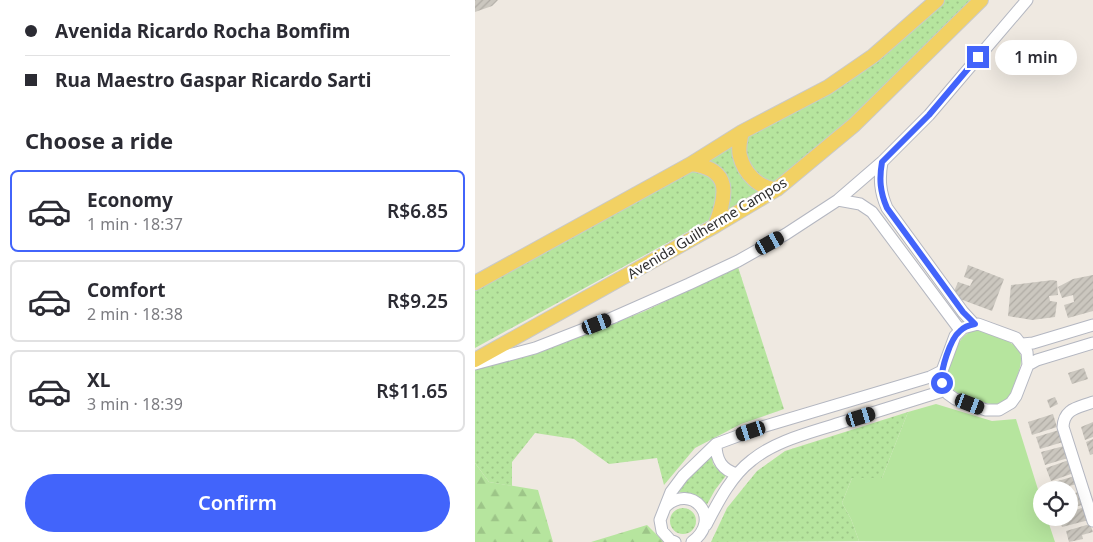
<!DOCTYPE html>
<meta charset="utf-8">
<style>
:root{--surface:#fff;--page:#f7f7f7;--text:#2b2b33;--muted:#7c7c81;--line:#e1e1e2;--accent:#4264fb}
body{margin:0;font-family:"Noto Sans",sans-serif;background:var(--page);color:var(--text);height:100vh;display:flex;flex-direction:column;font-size:19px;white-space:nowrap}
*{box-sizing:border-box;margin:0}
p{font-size:16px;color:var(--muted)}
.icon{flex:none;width:28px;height:28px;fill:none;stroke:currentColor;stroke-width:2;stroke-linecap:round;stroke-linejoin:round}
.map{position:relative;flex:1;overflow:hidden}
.side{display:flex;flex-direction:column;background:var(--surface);width:475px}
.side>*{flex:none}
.banner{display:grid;align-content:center;height:110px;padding:0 25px;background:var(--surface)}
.fabs{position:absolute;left:558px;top:481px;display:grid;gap:10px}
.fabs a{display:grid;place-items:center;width:45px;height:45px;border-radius:50%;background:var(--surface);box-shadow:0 5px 20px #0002;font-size:25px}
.end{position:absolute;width:22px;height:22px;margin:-11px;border:6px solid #4264fb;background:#fff;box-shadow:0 0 0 2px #fff}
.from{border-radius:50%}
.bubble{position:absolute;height:35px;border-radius:18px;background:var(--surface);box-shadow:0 5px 20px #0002;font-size:16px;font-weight:600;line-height:35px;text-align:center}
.car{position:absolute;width:15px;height:30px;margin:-15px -8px;border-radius:6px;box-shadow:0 0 4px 1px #0007;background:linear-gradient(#222 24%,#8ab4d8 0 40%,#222 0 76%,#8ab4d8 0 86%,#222 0)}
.banner b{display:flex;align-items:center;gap:18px;height:48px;font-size:19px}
.banner b+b{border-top:1px solid var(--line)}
.banner i{width:12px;height:12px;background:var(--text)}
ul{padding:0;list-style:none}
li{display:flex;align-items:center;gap:15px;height:82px;margin:0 10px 8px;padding:0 15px;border:2px solid var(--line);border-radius:8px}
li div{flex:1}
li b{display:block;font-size:19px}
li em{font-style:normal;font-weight:600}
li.current{border-color:var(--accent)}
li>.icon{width:45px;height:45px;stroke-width:1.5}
h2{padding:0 25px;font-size:22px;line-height:60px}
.primary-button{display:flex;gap:10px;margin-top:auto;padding:10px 25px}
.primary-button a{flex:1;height:58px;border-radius:30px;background:var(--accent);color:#fff;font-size:20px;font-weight:600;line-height:58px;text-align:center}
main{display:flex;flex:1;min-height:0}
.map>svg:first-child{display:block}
</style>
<main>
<section class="side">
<div class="banner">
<b><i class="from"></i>Avenida Ricardo Rocha Bomfim</b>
<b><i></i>Rua Maestro Gaspar Ricardo Sarti</b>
</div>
<h2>Choose a ride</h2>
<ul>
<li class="current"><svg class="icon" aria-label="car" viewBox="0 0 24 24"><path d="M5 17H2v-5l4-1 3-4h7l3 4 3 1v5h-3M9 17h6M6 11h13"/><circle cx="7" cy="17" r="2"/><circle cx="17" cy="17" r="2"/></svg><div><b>Economy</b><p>1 min · 18:37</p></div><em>R$6.85</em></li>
<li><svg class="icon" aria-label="car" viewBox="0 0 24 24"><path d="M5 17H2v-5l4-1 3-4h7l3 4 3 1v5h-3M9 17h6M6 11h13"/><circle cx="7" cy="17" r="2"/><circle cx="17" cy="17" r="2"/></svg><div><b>Comfort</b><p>2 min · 18:38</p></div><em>R$9.25</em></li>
<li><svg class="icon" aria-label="car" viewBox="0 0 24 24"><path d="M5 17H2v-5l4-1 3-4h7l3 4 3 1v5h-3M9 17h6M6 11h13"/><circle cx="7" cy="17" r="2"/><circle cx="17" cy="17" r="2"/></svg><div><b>XL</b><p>3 min · 18:39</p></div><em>R$11.65</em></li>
</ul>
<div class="primary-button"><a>Confirm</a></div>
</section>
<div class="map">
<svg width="618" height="542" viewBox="0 0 618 542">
<defs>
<pattern id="grass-dots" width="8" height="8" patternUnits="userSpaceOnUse" patternTransform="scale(1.25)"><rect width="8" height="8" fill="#b6e59e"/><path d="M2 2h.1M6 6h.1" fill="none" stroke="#9dc588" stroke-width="1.8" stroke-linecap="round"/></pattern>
<pattern id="forest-firs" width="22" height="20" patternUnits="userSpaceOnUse" patternTransform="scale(1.25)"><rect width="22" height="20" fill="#b6e59e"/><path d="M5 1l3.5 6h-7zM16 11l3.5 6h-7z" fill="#9dc588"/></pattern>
<pattern id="building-hatch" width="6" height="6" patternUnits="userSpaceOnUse" patternTransform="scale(1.25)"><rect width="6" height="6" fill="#cbc7bf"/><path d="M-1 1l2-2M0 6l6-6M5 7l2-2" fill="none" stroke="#afaba4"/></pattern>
</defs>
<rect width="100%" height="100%" fill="#efe9e1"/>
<path fill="url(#grass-dots)" d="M 467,0 L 501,0 L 379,121 L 298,186 L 285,181 L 268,155 L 271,133 L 326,104 Z
M 261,139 L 290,192 L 247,219 L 253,197 L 225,162 Z
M 214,171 L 230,173 L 242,185 L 243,203 L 234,220 L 0,348 L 0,291 Z
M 263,267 L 309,409 L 266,424 L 220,448 L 189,485 L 182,458 L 134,464 L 99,439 L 60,433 L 37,462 L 37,486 L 14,482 L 0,463 L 0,370 L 61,354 L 170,311 Z
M 433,412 L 407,478 L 377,478 L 367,503 L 376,519 L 384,541 L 236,542 L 252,508 L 282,471 L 310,451 Z
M 237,455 L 238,464 L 246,472 L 253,473 L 240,490 L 230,508 C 223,496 217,493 203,492 L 215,475 Z
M195 521a13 13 0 1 1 26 0a13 13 0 1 1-26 0Z"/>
<path fill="url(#forest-firs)" d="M 0,463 L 14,482 L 63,490 L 78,542 L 0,542 Z
M 172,525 L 189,542 L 116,542 Z"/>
<path fill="#b6e59e" d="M 500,330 C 509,331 517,335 526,338 C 556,350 546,365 537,390 C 530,411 511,404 495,398 C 486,394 475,392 473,380 C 471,371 476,363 479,355 C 484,342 486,335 500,330 Z
M 461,404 L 517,421 L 541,419 L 566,499 L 566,518 L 572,518 L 580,542 L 384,541 L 376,519 L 367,503 L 377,478 L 407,478 L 433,412 Z"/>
<path fill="url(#building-hatch)" d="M 0,0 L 23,0 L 17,6 L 0,12 Z
M 493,265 L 529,279 L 517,311 L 477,296 L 483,282 L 495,286 L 498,280 L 489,277 Z
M 618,275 L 618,311 L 593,318 L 589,305 L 599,302 L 598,295 L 587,298 L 583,287 L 598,279 Z
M 578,280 L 582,281 L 583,295 L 574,296 L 575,301 L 582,302 L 580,317 L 557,320 L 533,316 L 536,285 Z
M 609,368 L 613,379 L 597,384 L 593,373 Z
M 580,397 L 583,404 L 575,408 L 572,400 Z
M 578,414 L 582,427 L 557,435 L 553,422 Z
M 618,422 L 618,437 L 610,440 L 606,427 Z
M 584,430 L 588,442 L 565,449 L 561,437 Z
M 618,439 L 618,454 L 615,455 L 611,442 Z
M 589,446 L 593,458 L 570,465 L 566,452 Z
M 594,460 L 599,473 L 576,481 L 571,468 Z
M 600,476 L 602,484 L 594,486 L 596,492 L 594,493 L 594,490 L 579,490 L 576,483 Z
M 606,491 L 610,504 L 594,509 L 594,495 Z
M 610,507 L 614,520 L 587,527 L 584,518 L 594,518 L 594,512 Z
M 615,524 L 618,532 L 607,535 L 608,539 L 594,542 L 591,531 Z"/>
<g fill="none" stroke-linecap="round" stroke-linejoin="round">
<defs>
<path id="minor" d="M 407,162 C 404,179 405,192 412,208 L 488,312 L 499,324
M 363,200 L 385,204 L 397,212 L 485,330
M 503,324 L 541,338 L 552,352 L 553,365 L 541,396 L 536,403 L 524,410 L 511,410 L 480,399 L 473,394 L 467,383 L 467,371 L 480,336 L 488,328 Z
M 548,344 L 558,343 L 618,325
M 0,364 L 60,348 L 137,318 L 214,284 L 263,261 L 311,234 L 363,200 L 407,162 L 454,115 L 552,0
M 553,365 L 562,360 L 618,343
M 618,402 C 603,408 589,408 588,427 L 618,521
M 241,444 C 241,460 247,470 262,474
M 190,507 C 216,482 249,518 217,542
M 231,525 C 243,502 256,476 277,460 C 302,440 335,433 365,423 C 400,412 435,401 471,390
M 200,542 L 195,540 L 187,531 L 185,520 L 196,492 L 208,476 L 241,444 L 287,427 L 455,377 L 467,371"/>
<path id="major" d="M 267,132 C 265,140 263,148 265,156 C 269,173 284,189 302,189
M 216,164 C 257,169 252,195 240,226
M 0,283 L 216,164 L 267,132 L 353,87 L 398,56 L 462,0
M 0,360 L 240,226 L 302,189 L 379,125 L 506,0"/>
</defs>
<use href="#minor" stroke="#b4b7c1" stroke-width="13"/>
<use href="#major" stroke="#c9c9c9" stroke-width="16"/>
<use href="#minor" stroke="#fff" stroke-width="11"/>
<use href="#major" stroke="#f2d163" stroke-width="14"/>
</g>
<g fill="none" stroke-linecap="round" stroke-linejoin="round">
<path stroke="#4264fb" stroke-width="6" d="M 467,383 C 465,371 475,339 485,331 C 489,327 494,325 500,324 L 488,312 L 412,208 C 405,192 404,179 407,162 L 454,115 L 503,57"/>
</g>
<g text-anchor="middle" stroke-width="4.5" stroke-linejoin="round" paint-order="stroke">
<g font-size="14" fill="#2e2e2e" stroke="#fff">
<text transform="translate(232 228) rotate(-31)" y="5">Avenida Guilherme Campos</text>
</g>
</g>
</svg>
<div class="fabs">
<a><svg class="icon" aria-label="locate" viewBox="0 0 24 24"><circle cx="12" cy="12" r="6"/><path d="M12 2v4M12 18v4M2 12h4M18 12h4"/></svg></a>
</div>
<i class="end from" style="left:467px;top:383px"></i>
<i class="end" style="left:503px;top:57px"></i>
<div class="bubble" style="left:520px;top:40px;width:82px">1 min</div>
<i class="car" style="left:295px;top:243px;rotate:61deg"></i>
<i class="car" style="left:122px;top:324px;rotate:69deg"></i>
<i class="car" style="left:495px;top:404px;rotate:111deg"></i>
<i class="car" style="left:386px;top:417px;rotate:73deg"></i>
<i class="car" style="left:276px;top:431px;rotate:252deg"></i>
</div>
</main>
